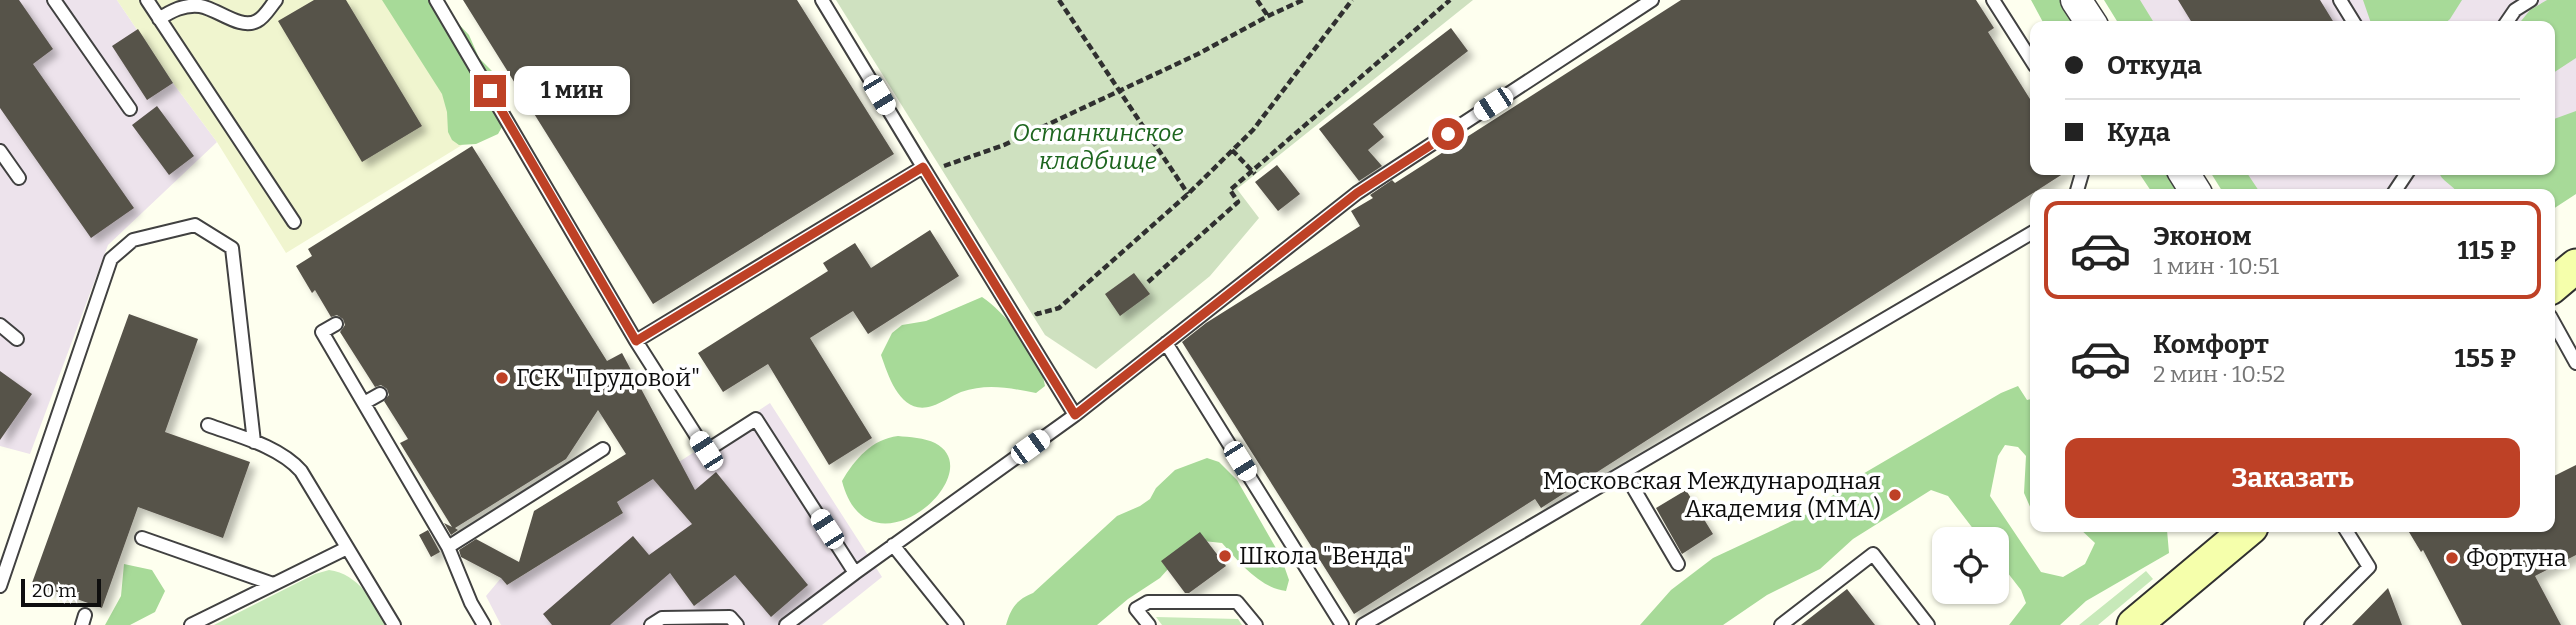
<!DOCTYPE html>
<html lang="ru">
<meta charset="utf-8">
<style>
:root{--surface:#fff;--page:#f2f2f2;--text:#222;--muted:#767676;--line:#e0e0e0;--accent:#be4126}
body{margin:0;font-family:Bitter,serif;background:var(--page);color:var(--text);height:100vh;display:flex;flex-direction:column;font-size:26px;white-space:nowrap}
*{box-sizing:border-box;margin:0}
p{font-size:23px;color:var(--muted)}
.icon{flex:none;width:38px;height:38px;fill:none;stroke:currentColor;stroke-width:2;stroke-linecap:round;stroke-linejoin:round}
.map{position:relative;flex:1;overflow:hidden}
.sheet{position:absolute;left:2030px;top:189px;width:525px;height:343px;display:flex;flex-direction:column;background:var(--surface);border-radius:14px;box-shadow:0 2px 5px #0004}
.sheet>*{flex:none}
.top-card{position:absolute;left:2030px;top:21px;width:525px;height:154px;border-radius:14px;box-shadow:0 2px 5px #0004;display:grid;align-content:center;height:154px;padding:0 35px;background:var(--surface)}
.controls{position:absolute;left:1932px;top:527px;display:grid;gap:14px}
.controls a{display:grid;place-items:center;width:77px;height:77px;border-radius:14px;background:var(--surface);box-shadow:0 2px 5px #0004;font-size:35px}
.scale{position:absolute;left:21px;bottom:18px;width:80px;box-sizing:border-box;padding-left:7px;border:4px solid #0e0e0e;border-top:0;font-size:19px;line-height:24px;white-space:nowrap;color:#0e0e0e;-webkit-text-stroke:5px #fff;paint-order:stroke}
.end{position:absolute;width:32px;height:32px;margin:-16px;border:9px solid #be4126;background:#fff;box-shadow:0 0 0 4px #fff}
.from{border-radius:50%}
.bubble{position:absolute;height:49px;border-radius:14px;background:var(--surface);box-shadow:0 2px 5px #0004;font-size:23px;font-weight:700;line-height:49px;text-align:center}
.car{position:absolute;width:21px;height:42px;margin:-21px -10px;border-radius:9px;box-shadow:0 0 5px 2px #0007;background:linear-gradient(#fff 24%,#345 0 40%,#fff 0 76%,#345 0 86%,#fff 0)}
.top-card b{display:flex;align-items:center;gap:24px;height:66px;font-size:26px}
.top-card b+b{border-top:2px solid var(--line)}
.top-card i{width:18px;height:18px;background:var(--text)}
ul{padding:12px 0 0;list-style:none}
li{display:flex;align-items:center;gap:21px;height:98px;margin:0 14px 10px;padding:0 21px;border:4px solid transparent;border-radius:14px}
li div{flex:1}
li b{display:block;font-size:26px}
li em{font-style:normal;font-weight:700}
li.on{border-color:var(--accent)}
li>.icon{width:63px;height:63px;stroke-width:1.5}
.cta{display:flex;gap:14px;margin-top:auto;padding:14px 35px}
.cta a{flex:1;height:80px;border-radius:14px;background:var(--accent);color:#fff;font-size:28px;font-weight:700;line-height:80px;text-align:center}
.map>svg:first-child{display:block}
</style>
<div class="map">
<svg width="2576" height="625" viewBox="0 0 2576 625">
<defs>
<filter id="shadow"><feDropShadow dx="6" dy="6" stdDeviation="3.5" flood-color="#0004"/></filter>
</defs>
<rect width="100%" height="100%" fill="#feffef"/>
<path fill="#ede3ec" d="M 0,0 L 117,0 L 173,83 L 217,142 L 108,245 L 30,454 L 0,446 Z
M 2128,0 L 2576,0 L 2576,114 L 2550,132 L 2550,26 L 2145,26 Z
M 2234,170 L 2496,170 L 2461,194 L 2250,194 Z
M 770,403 L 882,577 L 822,625 L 501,625 L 486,596 L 501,578 L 507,585 L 623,513 L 617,502 Z"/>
<path fill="#f0f5cf" d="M 117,0 L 416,0 L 493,126 L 286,253 L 217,142 L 173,83 Z"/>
<path fill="#c7e9b9" d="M 329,570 C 359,574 373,602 388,625 L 214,625 L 315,574 Z
M 2146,571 L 2153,579 L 2098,625 L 2079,625 Z
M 1156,617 L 1238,619 L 1242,625 L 1162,625 Z"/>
<path fill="#a7da98" d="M 382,0 L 436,0 L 469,35 L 479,58 L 492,71 L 496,79 L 496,96 L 506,120 L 498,134 L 476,144 L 459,145 L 452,140 L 448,132 L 447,112 L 442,94 Z
M 2031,0 L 2066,0 L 2082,26 L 2045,26 Z
M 2104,0 L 2140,0 L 2156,26 L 2120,26 Z
M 2363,0 L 2462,0 L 2450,19 L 2442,26 L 2372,26 Z
M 2547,0 L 2576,0 L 2576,58 L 2550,75 L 2550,26 L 2517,26 L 2530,10 Z
M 2576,111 L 2576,194 L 2550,211 L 2550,194 L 2458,194 C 2453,184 2441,182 2438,170 L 2550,170 L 2550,123 L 2554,119 Z
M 2137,170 L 2168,170 L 2183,194 L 2153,194 Z
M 2209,170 L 2245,170 L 2261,194 L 2224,194 Z
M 982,297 C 1006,313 1041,357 1045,386 L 1036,393 C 1010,388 987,383 961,392 C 951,396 942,403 932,406 C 901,416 889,378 881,355 L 892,333 L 902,325 L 926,321 Z
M 2018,386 L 2027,400 L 2035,398 L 2035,518 L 2024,493 L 2026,456 L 2018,447 L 2005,445 L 1998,456 L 1990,496 L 2041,572 L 2063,577 L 2085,564 L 2095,543 L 2078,527 L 2160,527 L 2167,530 L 2169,553 L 2086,601 L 2060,625 L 2009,625 L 2026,603 L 2021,590 L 1997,559 L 1997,539 L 1981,539 L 1948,496 L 1931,490 L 1853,539 L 1820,569 L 1767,595 L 1723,625 L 1640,625 L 1671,590 L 1713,558 L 1807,514 L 1861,475 L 2001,393 Z
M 898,436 C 909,437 925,438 935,443 C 993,473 868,583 842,481 C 855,459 872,439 898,436 Z
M 1207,458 L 1219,462 L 1237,480 L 1281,557 L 1289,580 L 1286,591 C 1260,588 1239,562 1222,543 L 1194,540 L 1160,578 L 1128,599 L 1097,625 L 1006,625 C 1011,608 1016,600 1033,593 L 1117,516 L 1140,506 L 1150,499 L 1156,488 L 1175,470 Z
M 124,564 L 152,570 L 165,591 L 155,612 L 130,625 L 105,625 L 121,596 Z"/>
<path fill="#cfe1c0" d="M 836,0 L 1473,0 L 1237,189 L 1259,218 L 1210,276 L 1096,369 L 1045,335 Z"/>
<path fill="#57524a" filter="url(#shadow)" d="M 0,0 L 19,0 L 53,49 L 33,64 L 134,208 L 91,238 L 0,108 Z
M 314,0 L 346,0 L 422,126 L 362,162 L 278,21 Z
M 463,0 L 797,0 L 894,154 L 653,304 Z
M 1681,0 L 1976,0 L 1994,28 L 1988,32 L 2035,107 L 2035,170 L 2069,170 L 1541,508 L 1535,499 L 1354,614 L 1182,342 L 1206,323 L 1360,226 L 1351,211 L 1373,198 L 1370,195 L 1392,180 L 1395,183 Z
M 2178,0 L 2320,0 L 2336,26 L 2194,26 Z
M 1451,28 L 1468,51 L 1373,124 L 1384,137 L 1368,150 L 1382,166 L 1359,181 L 1319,129 Z
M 138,29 L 173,83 L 147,100 L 112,46 Z
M 157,106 L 194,156 L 169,175 L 132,125 Z
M 472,146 L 607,361 L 622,353 L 695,490 L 716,472 L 808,585 L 771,617 L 735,575 L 694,606 L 670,573 L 610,625 L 552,625 L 543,614 L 633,536 L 649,555 L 692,524 L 653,479 L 617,502 L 623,513 L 507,585 L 501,578 L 461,557 L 459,550 L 476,539 L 519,562 L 534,511 L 626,454 L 598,410 L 566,459 L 455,528 L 458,530 L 451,535 L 444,523 L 452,527 L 400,443 L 408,439 L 384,401 L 389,395 L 387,389 L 381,385 L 375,387 L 340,332 L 345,325 L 343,319 L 337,315 L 331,317 L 315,290 L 312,293 L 296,266 L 312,256 L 308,249 Z
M 1277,165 L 1300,194 L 1278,211 L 1255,182 Z
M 930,230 L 959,276 L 868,334 L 853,311 L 810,338 L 872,438 L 829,465 L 768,364 L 723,392 L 698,353 L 828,271 L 823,263 L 855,243 L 871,268 Z
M 1134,273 L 1150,294 L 1120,316 L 1105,294 Z
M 129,314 L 198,339 L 165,432 L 250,462 L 223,538 L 138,507 L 102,608 L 32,583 Z
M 0,371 L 32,394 L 0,440 Z
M 2576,465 L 2576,555 L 2535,576 L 2561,625 L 2462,625 L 2423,550 L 2421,552 L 2406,527 L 2550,527 L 2550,478 Z
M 1686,490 L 1713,534 L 1682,554 L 1656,508 Z
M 428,530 L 440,552 L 431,557 L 419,535 Z
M 1200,532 L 1226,566 L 1189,593 L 1185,593 L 1161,561 Z
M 2388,588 L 2402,625 L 2352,625 Z
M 1847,589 L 1875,625 L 1801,625 Z"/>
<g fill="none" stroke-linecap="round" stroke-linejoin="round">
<defs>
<path id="service" d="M 54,0 L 130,109
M 147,0 L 294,222
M 436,0 L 636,341 L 706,451 L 756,419 L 855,573
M 1993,0 L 2035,66
M 2340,0 L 2356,26
M 159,19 C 171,11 184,4 200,6 C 218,9 240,30 257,21 C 265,17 270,7 276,0
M 2504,26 L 2515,10 L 2531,0
M 0,151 L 19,178
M 923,167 L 1075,415
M 2076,194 L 2083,170
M 2393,194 L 2409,170
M 2550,316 L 2576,363
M 336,324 L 322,332 L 448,547 L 471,603 L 484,625
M 0,325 L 17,339
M 636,341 L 923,167 L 822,0
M 1166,343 L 1342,625
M 364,403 L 380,394
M 208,425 C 238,436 279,446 301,471 L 394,625
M 1624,472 L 1678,564
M 142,538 L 273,584
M 893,545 L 957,625
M 448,547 L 603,449
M 0,586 L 111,259 L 133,240 L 195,225 L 232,248 L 254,442
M 82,625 L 85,615
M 191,625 L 347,548
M 651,625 L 662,618 L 730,617 L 737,625
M 786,625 L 855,573 L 1075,415 L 1357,193 L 1652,0
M 1149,625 L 1136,609 L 1148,602 L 1237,602 L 1256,625
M 1363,625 L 2035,231
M 1781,625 L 1873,554 L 1928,625
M 2311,625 L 2369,567 L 2344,527"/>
<path id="tertiary" d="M 2076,0 L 2093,26
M 2182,170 L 2197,194"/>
<path id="secondary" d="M 2550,288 L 2576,266
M 2134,625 L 2251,527"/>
</defs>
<use href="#service" stroke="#414141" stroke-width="16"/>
<use href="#tertiary" stroke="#414141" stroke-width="33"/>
<use href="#secondary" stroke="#303030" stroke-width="37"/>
<path stroke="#303030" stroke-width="4.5" stroke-dasharray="7 3.5" stroke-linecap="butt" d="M 1059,0 L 1188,194
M 1257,0 L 1268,16
M 1232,150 L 1255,174
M 944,166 L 1004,145 L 1198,54 L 1268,16 L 1303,0
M 1148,282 L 1238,202 L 1230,190 L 1450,0
M 1036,312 L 1037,314 L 1059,308 L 1188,194 L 1253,130 L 1352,0"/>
<use href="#service" stroke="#fff" stroke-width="12"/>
<use href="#tertiary" stroke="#fff" stroke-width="30"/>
<use href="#secondary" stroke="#f5ffab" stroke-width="33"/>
</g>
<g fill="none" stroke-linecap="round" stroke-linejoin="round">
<path stroke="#be4126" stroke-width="9" d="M 490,91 L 636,341 L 923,167 L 1075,415 L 1357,193 L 1448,134"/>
</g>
<g fill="#be4126" stroke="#fff" stroke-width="2.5">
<circle cx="502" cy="378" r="7"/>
<circle cx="1895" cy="495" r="7"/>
<circle cx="1225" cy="556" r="7"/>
<circle cx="2452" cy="558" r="7"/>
</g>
<g text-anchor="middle" stroke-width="7" stroke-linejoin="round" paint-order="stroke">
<g font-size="24" font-style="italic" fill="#1e661f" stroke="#fff">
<text x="1098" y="141">Останкинское<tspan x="1098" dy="28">кладбище</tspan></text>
</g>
<g font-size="24" fill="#0e0e0e" stroke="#fff" text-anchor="start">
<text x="516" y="386">ГСК "Прудовой"</text>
<text x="1881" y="489" text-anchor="end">Московская Международная<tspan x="1881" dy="28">Академия (ММА)</tspan></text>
<text x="1239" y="564">Школа "Венда"</text>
<text x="2466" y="566">Фортуна</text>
</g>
</g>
</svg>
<div class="controls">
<a><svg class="icon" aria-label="locate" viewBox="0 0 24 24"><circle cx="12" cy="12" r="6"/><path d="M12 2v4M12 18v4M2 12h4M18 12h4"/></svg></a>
</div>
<div class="scale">20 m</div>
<i class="end from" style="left:1448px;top:134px"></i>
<i class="end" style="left:490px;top:91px"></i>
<div class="bubble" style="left:514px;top:66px;width:116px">1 мин</div>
<i class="car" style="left:879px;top:95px;rotate:149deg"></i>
<i class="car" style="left:1493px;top:104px;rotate:237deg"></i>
<i class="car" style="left:1030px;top:447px;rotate:54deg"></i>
<i class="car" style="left:706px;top:451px;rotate:327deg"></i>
<i class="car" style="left:1240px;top:461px;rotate:148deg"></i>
<i class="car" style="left:827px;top:529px;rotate:327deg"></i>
<div class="top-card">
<b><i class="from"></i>Откуда</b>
<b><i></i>Куда</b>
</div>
<section class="sheet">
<ul>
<li class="on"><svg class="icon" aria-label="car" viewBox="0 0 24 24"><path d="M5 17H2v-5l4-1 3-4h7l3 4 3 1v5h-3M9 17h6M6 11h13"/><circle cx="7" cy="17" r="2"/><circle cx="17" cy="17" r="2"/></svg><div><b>Эконом</b><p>1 мин · 10:51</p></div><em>115 ₽</em></li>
<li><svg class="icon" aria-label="car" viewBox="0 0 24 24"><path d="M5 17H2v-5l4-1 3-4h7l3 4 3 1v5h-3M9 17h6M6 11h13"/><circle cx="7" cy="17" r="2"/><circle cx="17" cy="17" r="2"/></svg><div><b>Комфорт</b><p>2 мин · 10:52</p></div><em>155 ₽</em></li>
</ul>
<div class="cta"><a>Заказать</a></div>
</section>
</div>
